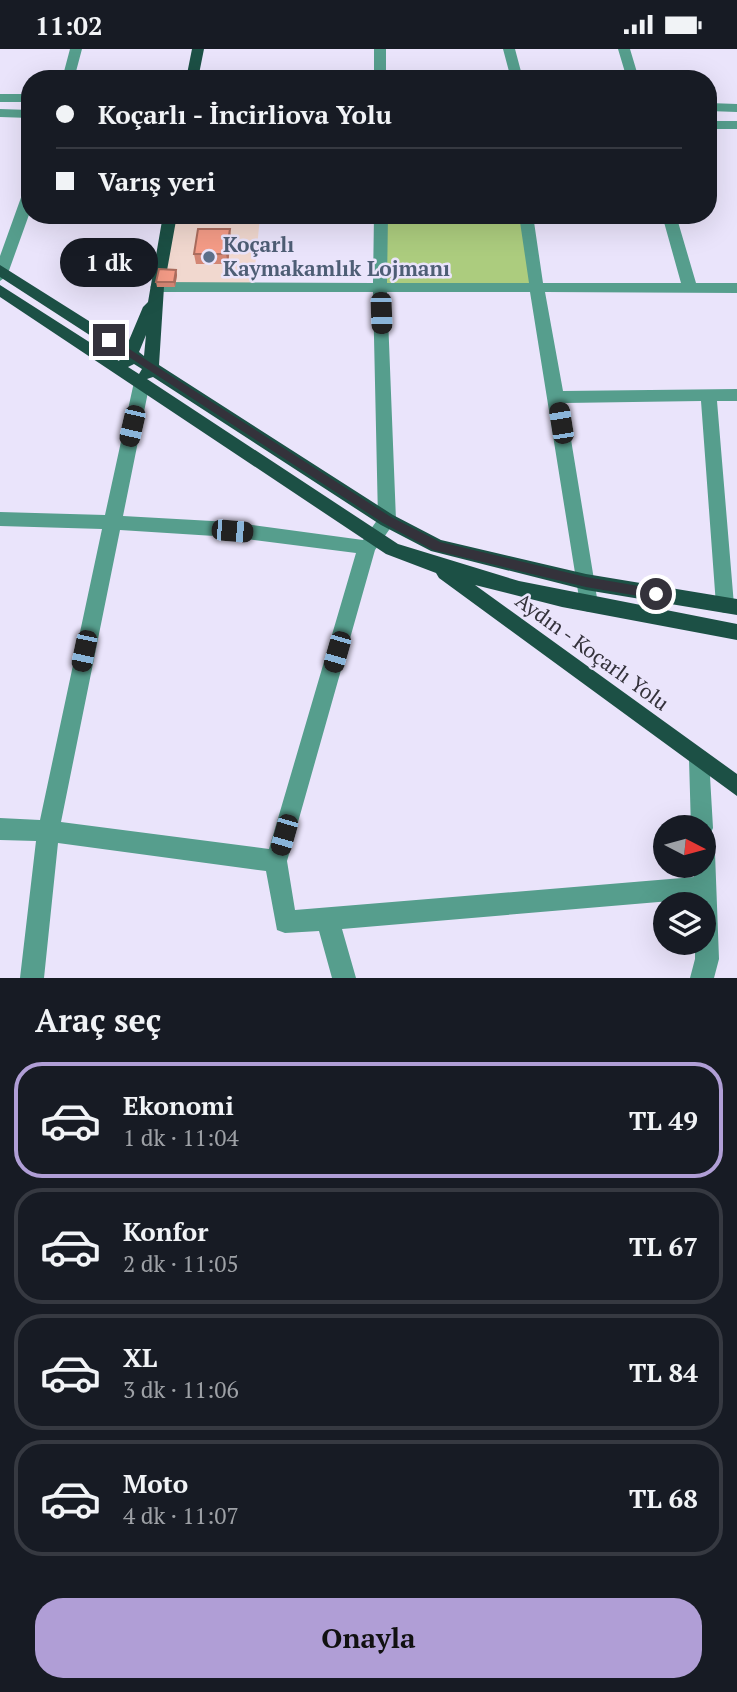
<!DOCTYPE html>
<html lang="tr">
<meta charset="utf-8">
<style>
:root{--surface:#171b24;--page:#242831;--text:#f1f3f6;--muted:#9ea1a6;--line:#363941;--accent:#b09ed6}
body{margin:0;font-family:"PT Serif",serif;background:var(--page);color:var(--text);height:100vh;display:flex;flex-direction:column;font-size:26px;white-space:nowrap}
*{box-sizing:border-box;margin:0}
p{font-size:23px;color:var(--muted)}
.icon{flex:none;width:38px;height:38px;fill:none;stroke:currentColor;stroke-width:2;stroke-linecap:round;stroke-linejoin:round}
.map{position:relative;height:929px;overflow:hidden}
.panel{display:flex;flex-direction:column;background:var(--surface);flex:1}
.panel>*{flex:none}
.banner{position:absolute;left:21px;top:21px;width:696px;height:154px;border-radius:28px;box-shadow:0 7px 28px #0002;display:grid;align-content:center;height:154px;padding:0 35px;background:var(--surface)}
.needle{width:46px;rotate:96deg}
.fabs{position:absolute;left:653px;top:766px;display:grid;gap:14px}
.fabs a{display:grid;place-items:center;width:63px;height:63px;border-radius:50%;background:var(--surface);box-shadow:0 7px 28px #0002;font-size:35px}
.end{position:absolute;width:32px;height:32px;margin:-16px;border:9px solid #34323b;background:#fff;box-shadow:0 0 0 4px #fff}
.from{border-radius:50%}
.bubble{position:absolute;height:49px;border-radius:24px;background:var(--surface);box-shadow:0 7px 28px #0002;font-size:23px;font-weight:800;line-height:49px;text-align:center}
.car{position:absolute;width:21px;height:42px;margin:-21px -10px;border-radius:9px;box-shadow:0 0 5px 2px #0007;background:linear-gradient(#222 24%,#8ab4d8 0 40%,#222 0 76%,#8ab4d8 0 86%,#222 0)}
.banner b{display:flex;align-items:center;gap:24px;height:66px;font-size:26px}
.banner b+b{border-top:2px solid var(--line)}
.banner i{width:18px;height:18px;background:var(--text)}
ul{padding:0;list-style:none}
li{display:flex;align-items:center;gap:21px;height:116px;margin:0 14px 10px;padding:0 21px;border:4px solid var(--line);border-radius:28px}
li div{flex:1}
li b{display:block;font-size:26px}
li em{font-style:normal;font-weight:800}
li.current{border-color:var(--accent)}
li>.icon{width:63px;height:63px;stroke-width:1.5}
h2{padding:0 35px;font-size:32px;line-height:84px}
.button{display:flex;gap:14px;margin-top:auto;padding:14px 35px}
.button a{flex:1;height:80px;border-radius:28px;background:var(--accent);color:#111;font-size:28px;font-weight:800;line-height:80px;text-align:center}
.status{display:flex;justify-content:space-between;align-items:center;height:49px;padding:0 35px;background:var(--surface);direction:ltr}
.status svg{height:19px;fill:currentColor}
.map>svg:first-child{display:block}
</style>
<div class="status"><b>11:02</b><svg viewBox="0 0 49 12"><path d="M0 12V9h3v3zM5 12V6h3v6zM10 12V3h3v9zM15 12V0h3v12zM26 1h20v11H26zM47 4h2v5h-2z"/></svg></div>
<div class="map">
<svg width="737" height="929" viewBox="0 0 737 929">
<rect width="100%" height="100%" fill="#eae4fb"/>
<path fill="#f1d8cf" d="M 170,168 L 260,168 L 253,238 L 157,238 Z"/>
<path fill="#accc7e" d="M 381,166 L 526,166 L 536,239 L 380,238 Z"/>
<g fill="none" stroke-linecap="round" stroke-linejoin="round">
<path fill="#569e8d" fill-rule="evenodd" d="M 70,0 L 82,0 L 74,30 L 62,30 Z
M 374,0 L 386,0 L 386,30 L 374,30 Z
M 503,0 L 515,0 L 523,30 L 511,30 Z
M 618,0 L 630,0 L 639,30 L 627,30 Z
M 0,45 L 30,45 L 30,53 L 0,53 Z
M 709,54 L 737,55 L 737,63 L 709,62 Z
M 0,60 L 30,61 L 30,69 L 0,68 Z
M 709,72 L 737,72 L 737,80 L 709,80 Z
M 30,139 L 30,163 L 7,227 L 0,232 L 0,207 L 23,143 Z
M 374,166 L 388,166 L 387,234 L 529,234 L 519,166 L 533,166 L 543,234 L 681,234 L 662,166 L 676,166 L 696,234 L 737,234 L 737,244 L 545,243 L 563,342 L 737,340 L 737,352 L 717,352 L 734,556 L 732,562 L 725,564 L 718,562 L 716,556 L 701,352 L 565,354 L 598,555 L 596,561 L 589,563 L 582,561 L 580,555 L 530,243 L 387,243 L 396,471 L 375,501 L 287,812 L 295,861 L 694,828 L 693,817 L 704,817 L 704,793 L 712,796 L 715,804 L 719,910 L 714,929 L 690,929 L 695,910 L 695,894 L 704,894 L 704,856 L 694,856 L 694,850 L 342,880 L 356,929 L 332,929 L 319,882 L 285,884 L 277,881 L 266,822 L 58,794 L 44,929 L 20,929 L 36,792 L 0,791 L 0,769 L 40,771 L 102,480 L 0,477 L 0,463 L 105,466 L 134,333 L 142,327 L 150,333 L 123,467 L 230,473 L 363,491 L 378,470 L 373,243 L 157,243 L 150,238 L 157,233 L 373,234 ZM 120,481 L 230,488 L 356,504 L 269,800 L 61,773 Z
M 699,700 L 706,703 L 709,710 L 713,779 L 710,786 L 704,789 L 704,779 L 691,779 L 689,710 L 692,703 Z"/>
<path fill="#1c5045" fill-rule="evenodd" d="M 192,0 L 204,0 L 198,30 L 186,30 Z
M 163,166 L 177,166 L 164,238 L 159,316 L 393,466 L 441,491 L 586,525 L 737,550 L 737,566 L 586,541 L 431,502 L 381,476 L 153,328 L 147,330 L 398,495 L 519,532 L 737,575 L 737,591 L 562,558 L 475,536 L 737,725 L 737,747 L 439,529 L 436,524 L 386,505 L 0,248 L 0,236 L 119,312 L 122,307 L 0,228 L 0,216 L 127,296 L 143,258 L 148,253 ZM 146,286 L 144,307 L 139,303 ZM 134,315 L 142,320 L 139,325 L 128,318 Z"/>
</g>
<path fill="#d38674" d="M 231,190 L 228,215 L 196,215 L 194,205 Z
M 176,221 L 177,226 L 175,238 L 157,238 L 156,233 Z"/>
<path fill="#ac6d5e" d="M 230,180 L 231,190 L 228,215 L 226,205 Z
M 176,221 L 177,226 L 175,238 L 174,233 Z"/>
<path fill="#f59c87" stroke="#ac6d5e" stroke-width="2" d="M 198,180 L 230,180 L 226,205 L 194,205 Z
M 159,220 L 176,221 L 174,233 L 156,233 Z"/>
<path fill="#34323b" d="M 109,287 L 391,468 L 440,493 L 586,528 L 656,540 L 662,545 L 656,550 L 586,538 L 433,501 L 383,474 L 106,293 L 106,288 Z"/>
<circle fill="#5c6f8a" stroke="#eae4fb" stroke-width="2.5" cx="209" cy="208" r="7"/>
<g text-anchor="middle" stroke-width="5" stroke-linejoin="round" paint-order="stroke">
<g font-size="21" font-weight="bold" fill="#4e5e75" stroke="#eae4fb" text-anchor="start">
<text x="223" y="203">Koçarlı<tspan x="223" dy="24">Kaymakamlık Lojmanı</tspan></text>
</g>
<g font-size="21" fill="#34323b" stroke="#eae4fb">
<text transform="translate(592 603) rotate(36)" y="7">Aydın - Koçarlı Yolu</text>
</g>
</g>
</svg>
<div class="fabs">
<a><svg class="needle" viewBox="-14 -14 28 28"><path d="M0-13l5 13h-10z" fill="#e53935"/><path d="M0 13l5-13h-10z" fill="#9ea1a6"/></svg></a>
<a><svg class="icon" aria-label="layers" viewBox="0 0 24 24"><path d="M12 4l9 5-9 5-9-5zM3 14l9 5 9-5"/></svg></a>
</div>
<i class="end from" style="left:656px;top:545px"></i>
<i class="end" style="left:109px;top:291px"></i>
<div class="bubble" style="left:60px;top:189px;width:98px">1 dk</div>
<i class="car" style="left:381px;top:264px;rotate:178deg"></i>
<i class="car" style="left:561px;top:374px;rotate:351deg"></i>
<i class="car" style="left:132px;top:377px;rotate:193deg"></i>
<i class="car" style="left:232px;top:482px;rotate:95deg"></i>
<i class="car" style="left:84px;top:602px;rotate:192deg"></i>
<i class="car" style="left:337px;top:603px;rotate:196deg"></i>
<i class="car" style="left:284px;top:786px;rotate:196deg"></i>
<div class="banner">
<b><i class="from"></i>Koçarlı - İncirliova Yolu</b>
<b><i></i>Varış yeri</b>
</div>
</div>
<section class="panel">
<h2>Araç seç</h2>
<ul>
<li class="current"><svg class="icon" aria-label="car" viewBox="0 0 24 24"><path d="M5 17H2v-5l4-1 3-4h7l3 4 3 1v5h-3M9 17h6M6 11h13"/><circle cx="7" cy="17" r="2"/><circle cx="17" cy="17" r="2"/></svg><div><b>Ekonomi</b><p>1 dk · 11:04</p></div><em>TL 49</em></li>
<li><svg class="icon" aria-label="car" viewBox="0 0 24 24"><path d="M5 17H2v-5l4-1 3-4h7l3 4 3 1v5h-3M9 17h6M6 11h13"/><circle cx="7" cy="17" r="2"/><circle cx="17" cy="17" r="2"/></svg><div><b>Konfor</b><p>2 dk · 11:05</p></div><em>TL 67</em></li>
<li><svg class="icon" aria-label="car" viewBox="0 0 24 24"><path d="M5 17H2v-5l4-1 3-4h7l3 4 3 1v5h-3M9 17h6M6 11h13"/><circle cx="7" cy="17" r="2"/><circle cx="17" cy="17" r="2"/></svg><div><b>XL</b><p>3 dk · 11:06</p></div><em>TL 84</em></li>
<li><svg class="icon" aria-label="car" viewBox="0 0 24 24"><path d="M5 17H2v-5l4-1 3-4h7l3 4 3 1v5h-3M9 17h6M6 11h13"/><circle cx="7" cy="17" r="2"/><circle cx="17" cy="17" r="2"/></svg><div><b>Moto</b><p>4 dk · 11:07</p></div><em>TL 68</em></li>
</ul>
<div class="button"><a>Onayla</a></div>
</section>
